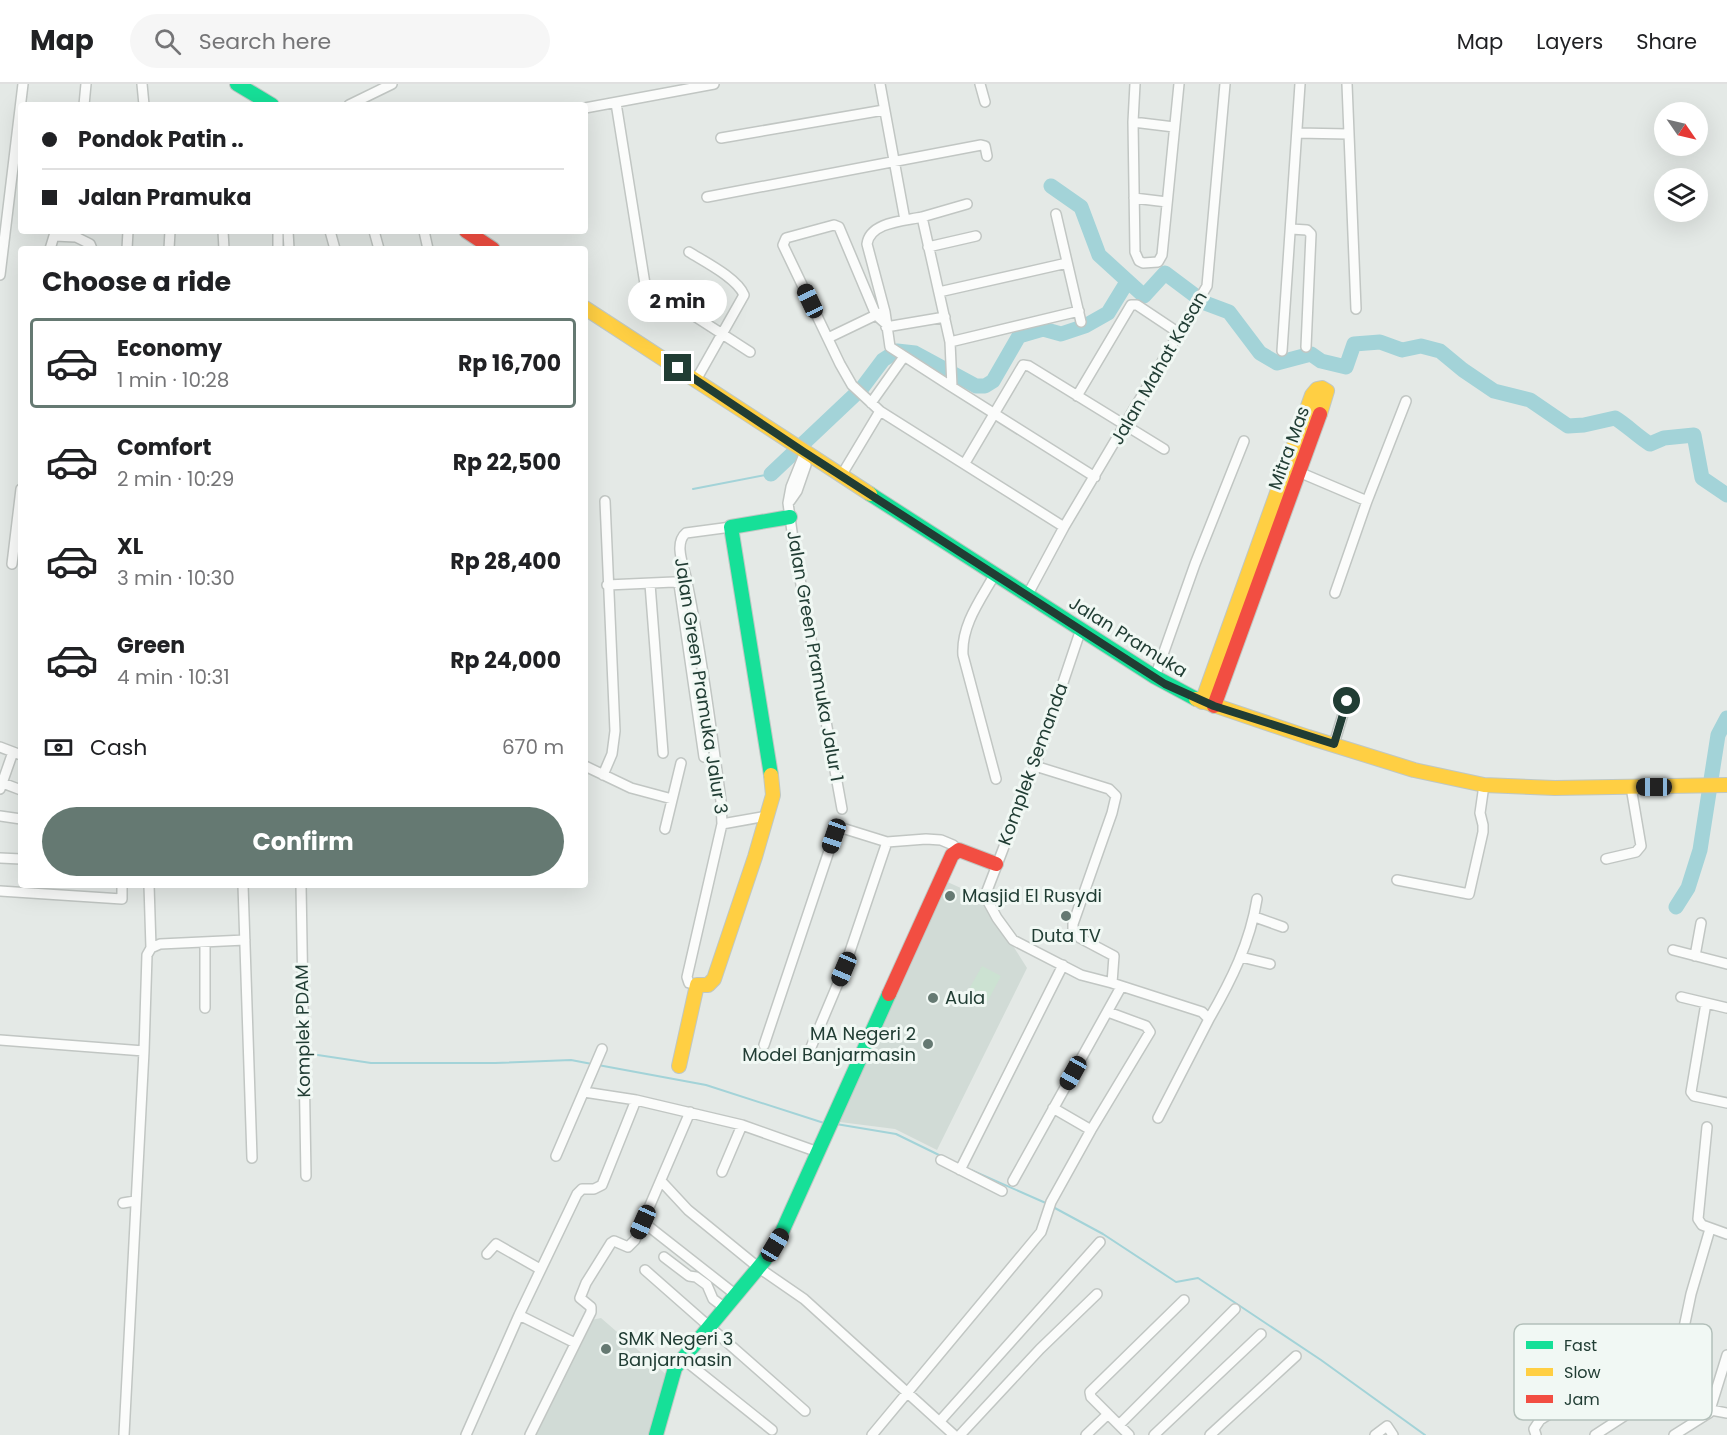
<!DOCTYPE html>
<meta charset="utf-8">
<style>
:root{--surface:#fff;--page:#f6f6f6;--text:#202124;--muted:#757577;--line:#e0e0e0;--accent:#657972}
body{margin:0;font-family:Poppins,sans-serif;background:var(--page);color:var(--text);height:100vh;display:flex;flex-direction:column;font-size:22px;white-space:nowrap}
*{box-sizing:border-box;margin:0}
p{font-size:20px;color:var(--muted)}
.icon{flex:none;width:33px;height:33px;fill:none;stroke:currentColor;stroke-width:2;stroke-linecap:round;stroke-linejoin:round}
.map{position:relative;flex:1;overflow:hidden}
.drawer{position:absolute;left:18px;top:162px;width:570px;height:642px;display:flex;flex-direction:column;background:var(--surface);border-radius:6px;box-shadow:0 6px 24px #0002}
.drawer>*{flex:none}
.banner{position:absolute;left:18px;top:18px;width:570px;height:132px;border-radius:6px;box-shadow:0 6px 24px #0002;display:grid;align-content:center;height:132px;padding:0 24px;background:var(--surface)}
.needle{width:39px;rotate:124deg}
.controls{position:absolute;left:1654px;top:18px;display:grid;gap:12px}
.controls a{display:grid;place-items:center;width:54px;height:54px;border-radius:50%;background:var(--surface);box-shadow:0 6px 24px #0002;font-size:30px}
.end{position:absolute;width:27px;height:27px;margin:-14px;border:8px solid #213d34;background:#fff;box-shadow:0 0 0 3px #fff}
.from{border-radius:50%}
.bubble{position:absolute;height:42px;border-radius:21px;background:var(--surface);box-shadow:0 6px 24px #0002;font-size:20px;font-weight:700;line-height:42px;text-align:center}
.car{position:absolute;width:18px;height:36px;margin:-18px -9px;border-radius:8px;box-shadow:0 0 4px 2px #0007;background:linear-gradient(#222 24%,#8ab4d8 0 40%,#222 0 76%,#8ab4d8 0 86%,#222 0)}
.banner b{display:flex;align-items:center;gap:21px;height:57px;font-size:22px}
.banner b+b{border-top:2px solid var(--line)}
.banner i{width:15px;height:15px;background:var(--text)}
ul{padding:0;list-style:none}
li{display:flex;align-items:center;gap:18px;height:90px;margin:0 12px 9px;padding:0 12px;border:3px solid transparent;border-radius:6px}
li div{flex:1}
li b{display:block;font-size:22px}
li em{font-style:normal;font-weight:700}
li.selected{border-color:var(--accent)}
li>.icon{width:54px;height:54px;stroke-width:1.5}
h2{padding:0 24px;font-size:27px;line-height:72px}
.pay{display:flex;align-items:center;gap:15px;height:66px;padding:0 24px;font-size:22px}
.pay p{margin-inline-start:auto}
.primary-button{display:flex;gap:12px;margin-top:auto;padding:12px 24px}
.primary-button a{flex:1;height:69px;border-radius:36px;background:var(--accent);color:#fff;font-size:24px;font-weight:700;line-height:69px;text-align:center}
header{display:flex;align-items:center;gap:36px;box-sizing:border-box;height:84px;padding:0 30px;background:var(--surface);border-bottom:2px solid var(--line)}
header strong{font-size:28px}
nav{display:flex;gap:33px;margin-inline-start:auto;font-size:21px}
.search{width:420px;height:54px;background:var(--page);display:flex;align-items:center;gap:15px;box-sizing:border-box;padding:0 21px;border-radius:33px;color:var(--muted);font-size:22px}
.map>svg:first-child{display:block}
</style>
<header>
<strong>Map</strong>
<div class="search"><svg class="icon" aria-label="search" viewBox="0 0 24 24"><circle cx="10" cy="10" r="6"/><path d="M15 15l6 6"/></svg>Search here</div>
<nav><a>Map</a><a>Layers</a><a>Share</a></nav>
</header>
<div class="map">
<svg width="1727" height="1351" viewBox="0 0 1727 1351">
<rect width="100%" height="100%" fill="#e4e9e6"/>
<path fill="#d1dbd6" d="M 943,796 L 983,814 L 1027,884 L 937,1066 L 895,1045 L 832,1037 Z
M 601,1234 L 669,1293 L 654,1351 L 535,1351 L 591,1236 Z"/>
<path fill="#cce2d2" d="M 982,882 L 1001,892 L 984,924 L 964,914 Z"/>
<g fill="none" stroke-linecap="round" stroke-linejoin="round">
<path stroke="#a3d3d8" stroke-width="2" d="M 693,405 L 771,390
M 311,970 L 371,979 L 495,979 L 571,976 L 592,980
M 598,981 L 706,1001 L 824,1039
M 836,1040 L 896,1050 L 941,1072
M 971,1086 L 1048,1120
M 1053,1123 L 1103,1150 L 1176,1198 L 1198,1194 L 1321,1276 L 1425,1351"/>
<path stroke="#a3d3d8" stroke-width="15" d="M 1051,102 L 1081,123 L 1099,171 L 1144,212 L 1165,189 L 1205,219 L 1229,228 L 1260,269 L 1277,279 L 1311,270 L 1321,277 L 1346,283 L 1354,260 L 1380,258 L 1402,266 L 1421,262 L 1440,267 L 1463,286 L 1494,307 L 1530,316 L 1568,342 L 1584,341 L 1615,334 C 1628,342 1637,352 1650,360 L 1664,354 L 1694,351 L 1702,394 L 1727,411
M 771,390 L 862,304 L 883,276 L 897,267 L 915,269 L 976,302 L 985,302 L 993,297 L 1019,252 L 1043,245 L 1061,250 L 1085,242 L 1108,229 L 1127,198
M 1676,823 L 1688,804 L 1700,766 L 1718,651 L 1727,634"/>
<defs>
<path id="street" d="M 142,0 L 144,21
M 880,0 L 905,136
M 980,0 L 985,18
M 1135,0 L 1133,38 L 1135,168 L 1139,177 L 1143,179 L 1158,178 L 1162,171 L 1179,0
M 1347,0 L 1356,225
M 616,19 L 645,200 L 750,268
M 84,21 L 86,0
M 349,21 L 392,0
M 585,24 L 714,0
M 1133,38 L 1174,43
M 1297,49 L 1348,50
M 721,54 L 884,26
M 707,113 L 981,61 L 985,62 L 987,72
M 1134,114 L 1167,118
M 1056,130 L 1081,238
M 922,133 L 950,258 L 952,303 L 890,263 L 885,228 L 867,160 C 870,138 904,137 922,133 Z
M 922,133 L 967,120
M 1291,145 L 1307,146 L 1311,150 L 1306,263
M 223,147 L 224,165
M 278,147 L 278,165
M 288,147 L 289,165
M 330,147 L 335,165
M 374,147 L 379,165
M 424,147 L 428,165
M 76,153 L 90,160 L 92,165
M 928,163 L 976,152
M 50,165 L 54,152 L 76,153 L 76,147
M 127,165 L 128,147
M 169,165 L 170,147
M 689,168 C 705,178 737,194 744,211 L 696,296
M 0,191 L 23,0
M 939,208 L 1067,179
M 886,240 L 876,231 L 839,143 L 834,141 L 786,154 L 783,161 L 840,280 L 852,301 L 880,327 L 1064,443
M 886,243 L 945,233
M 828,254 L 880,229
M 950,258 L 1079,227
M 1282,267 L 1300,0
M 952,303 L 1095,393
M 1077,312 L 1131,221 L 1137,221 L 1179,249
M 871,319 L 903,274
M 805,368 L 791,403 L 788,419 L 794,462 L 842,725
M 965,379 L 1023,281 L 1029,282 L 1164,365
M 1287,383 L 1367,417
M 841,392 L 880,327
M 790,417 L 797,407 L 806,381
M 12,480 L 21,405
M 995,490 C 981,515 961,541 963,571 L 996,695
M 650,500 L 663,669
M 607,501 L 674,498 L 679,500 L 704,673
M 1335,509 L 1367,417 L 1406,317
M 1028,510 L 1064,443 L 1207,202 L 1225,0
M 1081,545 L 1035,682 L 985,812 L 997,834 L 1013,856 L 1081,891 L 1112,899 L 1202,928 L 1209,935 L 1208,937 L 1158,1034
M 1155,593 L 1195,480 L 1244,357
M 1334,660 L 1347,617
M 0,663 L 21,671
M 585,682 L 631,704 L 672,715
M 1035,682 L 1109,705 L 1116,712 L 1112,729 L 1073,840 L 1073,845 L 1080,854 L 1114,872 L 1112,899
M 603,691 L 612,670 L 615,647 L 605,417
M 0,698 L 21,706
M 0,705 L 13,668
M 0,732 L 21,735
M 722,740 L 767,732
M 665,745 L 681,679
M 0,774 L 21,775
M 1606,775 L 1636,768 L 1641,762 L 1631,703
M 1397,796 L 1469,810 L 1483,748 L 1483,741 L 1480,729 L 1484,701
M 149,801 L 151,864
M 243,801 L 252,1074
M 301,801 L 306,1092
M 0,807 L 122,815 L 122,801
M 1255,833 L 1283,843
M 1673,866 L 1727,880
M 1695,872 L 1701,839
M 1241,873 L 1270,880
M 697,901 L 689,899 L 687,893 L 722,740 L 721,717 C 711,643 701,567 686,493 C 683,480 674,459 686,449 L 731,443
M 1681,913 L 1727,924
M 1706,919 L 1691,1008 L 1694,1012 L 1727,1019
M 205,924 L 205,858
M 1209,935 C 1231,897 1250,859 1257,815
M 0,956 L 144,967 L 124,1351
M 764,961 L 834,752 L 838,744 L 842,744 L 887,758 L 926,755 L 941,756 L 953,761 L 959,766
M 144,967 L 147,871 L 151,864 L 160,860 L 245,856
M 809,968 L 844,885 L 887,758
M 584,1008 L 636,1016 L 742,1041 L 818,1068
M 1053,1024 L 1091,1046
M 1707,1043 L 1698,1135 L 1702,1141 L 1727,1150
M 556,1072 L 602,965
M 941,1076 L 1002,1107
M 960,1086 L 1063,881
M 722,1088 L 742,1041
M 1013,1097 L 1121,903
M 662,1098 L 688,1126 L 759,1184 L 804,1215 L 954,1351
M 123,1119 L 135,1117
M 643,1138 L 736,1211
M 487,1170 L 496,1160 L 540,1185
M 664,1173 L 689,1192 L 696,1193 L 707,1201 L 713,1215 L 725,1224
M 645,1186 L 805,1327
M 519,1231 L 575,1259
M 682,1274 L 772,1346
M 1672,1301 L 1714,1313 L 1727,1271
M 1711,1326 L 1727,1329
M 940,1337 L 1100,1158
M 1119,1341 L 1235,1225
M 466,1351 L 519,1231 L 577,1110 L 582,1105 L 594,1105 L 602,1101 L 636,1016
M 530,1351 L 591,1228 L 591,1223 L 580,1214 L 586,1199 L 611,1159 L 614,1157 L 628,1163 L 635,1156 L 690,1028
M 872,1351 L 1041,1148 L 1051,1118 L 1091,1046 L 1150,948 L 1146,942 L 1108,928
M 960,1351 L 1040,1265 L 1097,1210
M 1086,1351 L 1108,1330
M 1129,1351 L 1091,1313 L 1090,1308 L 1184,1216
M 1154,1351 L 1261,1250
M 1210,1351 L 1296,1272
M 1375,1351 L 1387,1342 L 1393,1351
M 1536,1351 L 1534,1345 L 1540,1336 L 1683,1246
M 1595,1351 L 1672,1301 L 1691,1210 L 1710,1145
M 1674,1351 L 1709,1329 L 1714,1313"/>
<path id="fast" d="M 237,0 L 272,21
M 870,410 L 1155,593 L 1196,615
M 771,691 L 731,443 L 790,433
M 656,1351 L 675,1284 L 764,1177 L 781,1150 L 889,910"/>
<path id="slow" d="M 585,224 L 870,410
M 1196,615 L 1308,653 L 1414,686 L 1484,701 L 1555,704 L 1727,701
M 1202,618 L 1312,311 L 1317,305 L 1322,304 L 1327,307 L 1320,330
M 679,982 L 697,901 L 708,901 L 714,895 L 755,773 L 773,711 L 771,691"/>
<path id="jam" d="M 466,147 L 493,165
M 1214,622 L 1320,330
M 889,910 L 952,771 L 959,766 L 996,780"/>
</defs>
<use href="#street" stroke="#c1c6c3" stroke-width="12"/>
<use href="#fast" stroke="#bfc7c3" stroke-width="16"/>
<use href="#slow" stroke="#bfc7c3" stroke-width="16"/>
<use href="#jam" stroke="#bfc7c3" stroke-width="16"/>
<use href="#street" stroke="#fbfcfb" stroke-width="9"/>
<use href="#fast" stroke="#16e098" stroke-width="14"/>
<use href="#slow" stroke="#ffcf43" stroke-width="14"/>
<use href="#jam" stroke="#f24e42" stroke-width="14"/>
</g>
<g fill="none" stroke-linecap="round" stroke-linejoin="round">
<path stroke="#213d34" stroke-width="8" d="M 678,284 L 804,368 L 1165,600 L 1214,622 L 1334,660 L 1347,617"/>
</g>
<g fill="#657972" stroke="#f1f8f4" stroke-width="2">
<circle cx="950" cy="812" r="6"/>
<circle cx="1066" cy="832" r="6"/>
<circle cx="933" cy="914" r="6"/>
<circle cx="928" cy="960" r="6"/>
<circle cx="606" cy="1265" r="6"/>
</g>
<g text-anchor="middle" stroke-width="6" stroke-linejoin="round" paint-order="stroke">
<g font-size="18" fill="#213d34" stroke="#f1f8f4">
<text transform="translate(1159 284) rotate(-60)" y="6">Jalan Mahat Kasan</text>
<text transform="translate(1289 364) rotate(-70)" y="6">Mitra Mas</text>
<text transform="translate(1128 553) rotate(32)" y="6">Jalan Pramuka</text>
<text transform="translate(815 572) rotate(80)" y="6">Jalan Green Pramuka Jalur 1</text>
<text transform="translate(701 602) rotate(81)" y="6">Jalan Green Pramuka Jalur 3</text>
<text transform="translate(1033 680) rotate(-70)" y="6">Komplek Semanda</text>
<text transform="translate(303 947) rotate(-91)" y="6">Komplek PDAM</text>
</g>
<g font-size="18" fill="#213d34" stroke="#f1f8f4" text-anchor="start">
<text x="962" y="818">Masjid El Rusydi</text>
<text x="1066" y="858" text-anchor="middle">Duta TV</text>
<text x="945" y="920">Aula</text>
<text x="916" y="956" text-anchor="end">MA Negeri 2<tspan x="916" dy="21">Model Banjarmasin</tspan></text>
<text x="618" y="1261">SMK Negeri 3<tspan x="618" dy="21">Banjarmasin</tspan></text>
</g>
</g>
<rect x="1514" y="1240" width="198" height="96" rx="9" fill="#f1f8f4" stroke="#b3c0ba" stroke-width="1.5"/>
<rect x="1526" y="1257" width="27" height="8" fill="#16e098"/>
<rect x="1526" y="1284" width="27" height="8" fill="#ffcf43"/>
<rect x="1526" y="1311" width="27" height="8" fill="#f24e42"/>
<g font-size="16" fill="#213d34">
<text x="1564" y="1267">Fast</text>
<text x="1564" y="1294">Slow</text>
<text x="1564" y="1321">Jam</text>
</g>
</svg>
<div class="controls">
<a><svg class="needle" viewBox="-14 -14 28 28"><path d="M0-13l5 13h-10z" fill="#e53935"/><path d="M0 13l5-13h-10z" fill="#757577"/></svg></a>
<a><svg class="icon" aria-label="layers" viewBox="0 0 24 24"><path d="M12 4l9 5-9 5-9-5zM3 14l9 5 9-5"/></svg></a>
</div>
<i class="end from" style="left:1347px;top:617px"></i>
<i class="end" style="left:678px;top:284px"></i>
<div class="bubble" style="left:628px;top:196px;width:99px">2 min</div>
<i class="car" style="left:810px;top:217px;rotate:335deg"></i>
<i class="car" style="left:1654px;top:703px;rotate:270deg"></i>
<i class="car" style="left:834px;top:752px;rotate:199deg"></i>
<i class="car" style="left:844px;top:885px;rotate:203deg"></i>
<i class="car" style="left:1073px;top:989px;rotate:209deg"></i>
<i class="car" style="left:643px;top:1138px;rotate:204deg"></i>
<i class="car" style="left:775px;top:1161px;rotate:31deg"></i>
<div class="banner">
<b><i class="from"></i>Pondok Patin ..</b>
<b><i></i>Jalan Pramuka</b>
</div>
<section class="drawer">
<h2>Choose a ride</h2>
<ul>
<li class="selected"><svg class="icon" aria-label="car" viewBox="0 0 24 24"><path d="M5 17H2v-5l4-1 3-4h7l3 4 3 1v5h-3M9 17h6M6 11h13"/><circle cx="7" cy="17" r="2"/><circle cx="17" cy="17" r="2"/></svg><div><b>Economy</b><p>1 min · 10:28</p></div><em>Rp 16,700</em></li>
<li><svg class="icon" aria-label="car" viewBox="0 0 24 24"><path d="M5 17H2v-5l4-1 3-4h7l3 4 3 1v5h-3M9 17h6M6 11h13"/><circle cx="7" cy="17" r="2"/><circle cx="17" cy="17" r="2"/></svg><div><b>Comfort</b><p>2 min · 10:29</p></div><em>Rp 22,500</em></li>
<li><svg class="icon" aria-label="car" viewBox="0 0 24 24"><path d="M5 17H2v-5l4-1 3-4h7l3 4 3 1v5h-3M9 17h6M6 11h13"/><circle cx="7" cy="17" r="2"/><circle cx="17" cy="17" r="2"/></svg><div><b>XL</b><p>3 min · 10:30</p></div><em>Rp 28,400</em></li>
<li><svg class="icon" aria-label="car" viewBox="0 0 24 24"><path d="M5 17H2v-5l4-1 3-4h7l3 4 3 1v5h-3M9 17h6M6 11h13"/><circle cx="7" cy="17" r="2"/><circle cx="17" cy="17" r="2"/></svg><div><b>Green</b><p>4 min · 10:31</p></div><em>Rp 24,000</em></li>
</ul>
<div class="pay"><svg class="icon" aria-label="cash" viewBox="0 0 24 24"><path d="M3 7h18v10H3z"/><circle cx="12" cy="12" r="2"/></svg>Cash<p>670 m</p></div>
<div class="primary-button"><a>Confirm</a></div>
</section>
</div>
